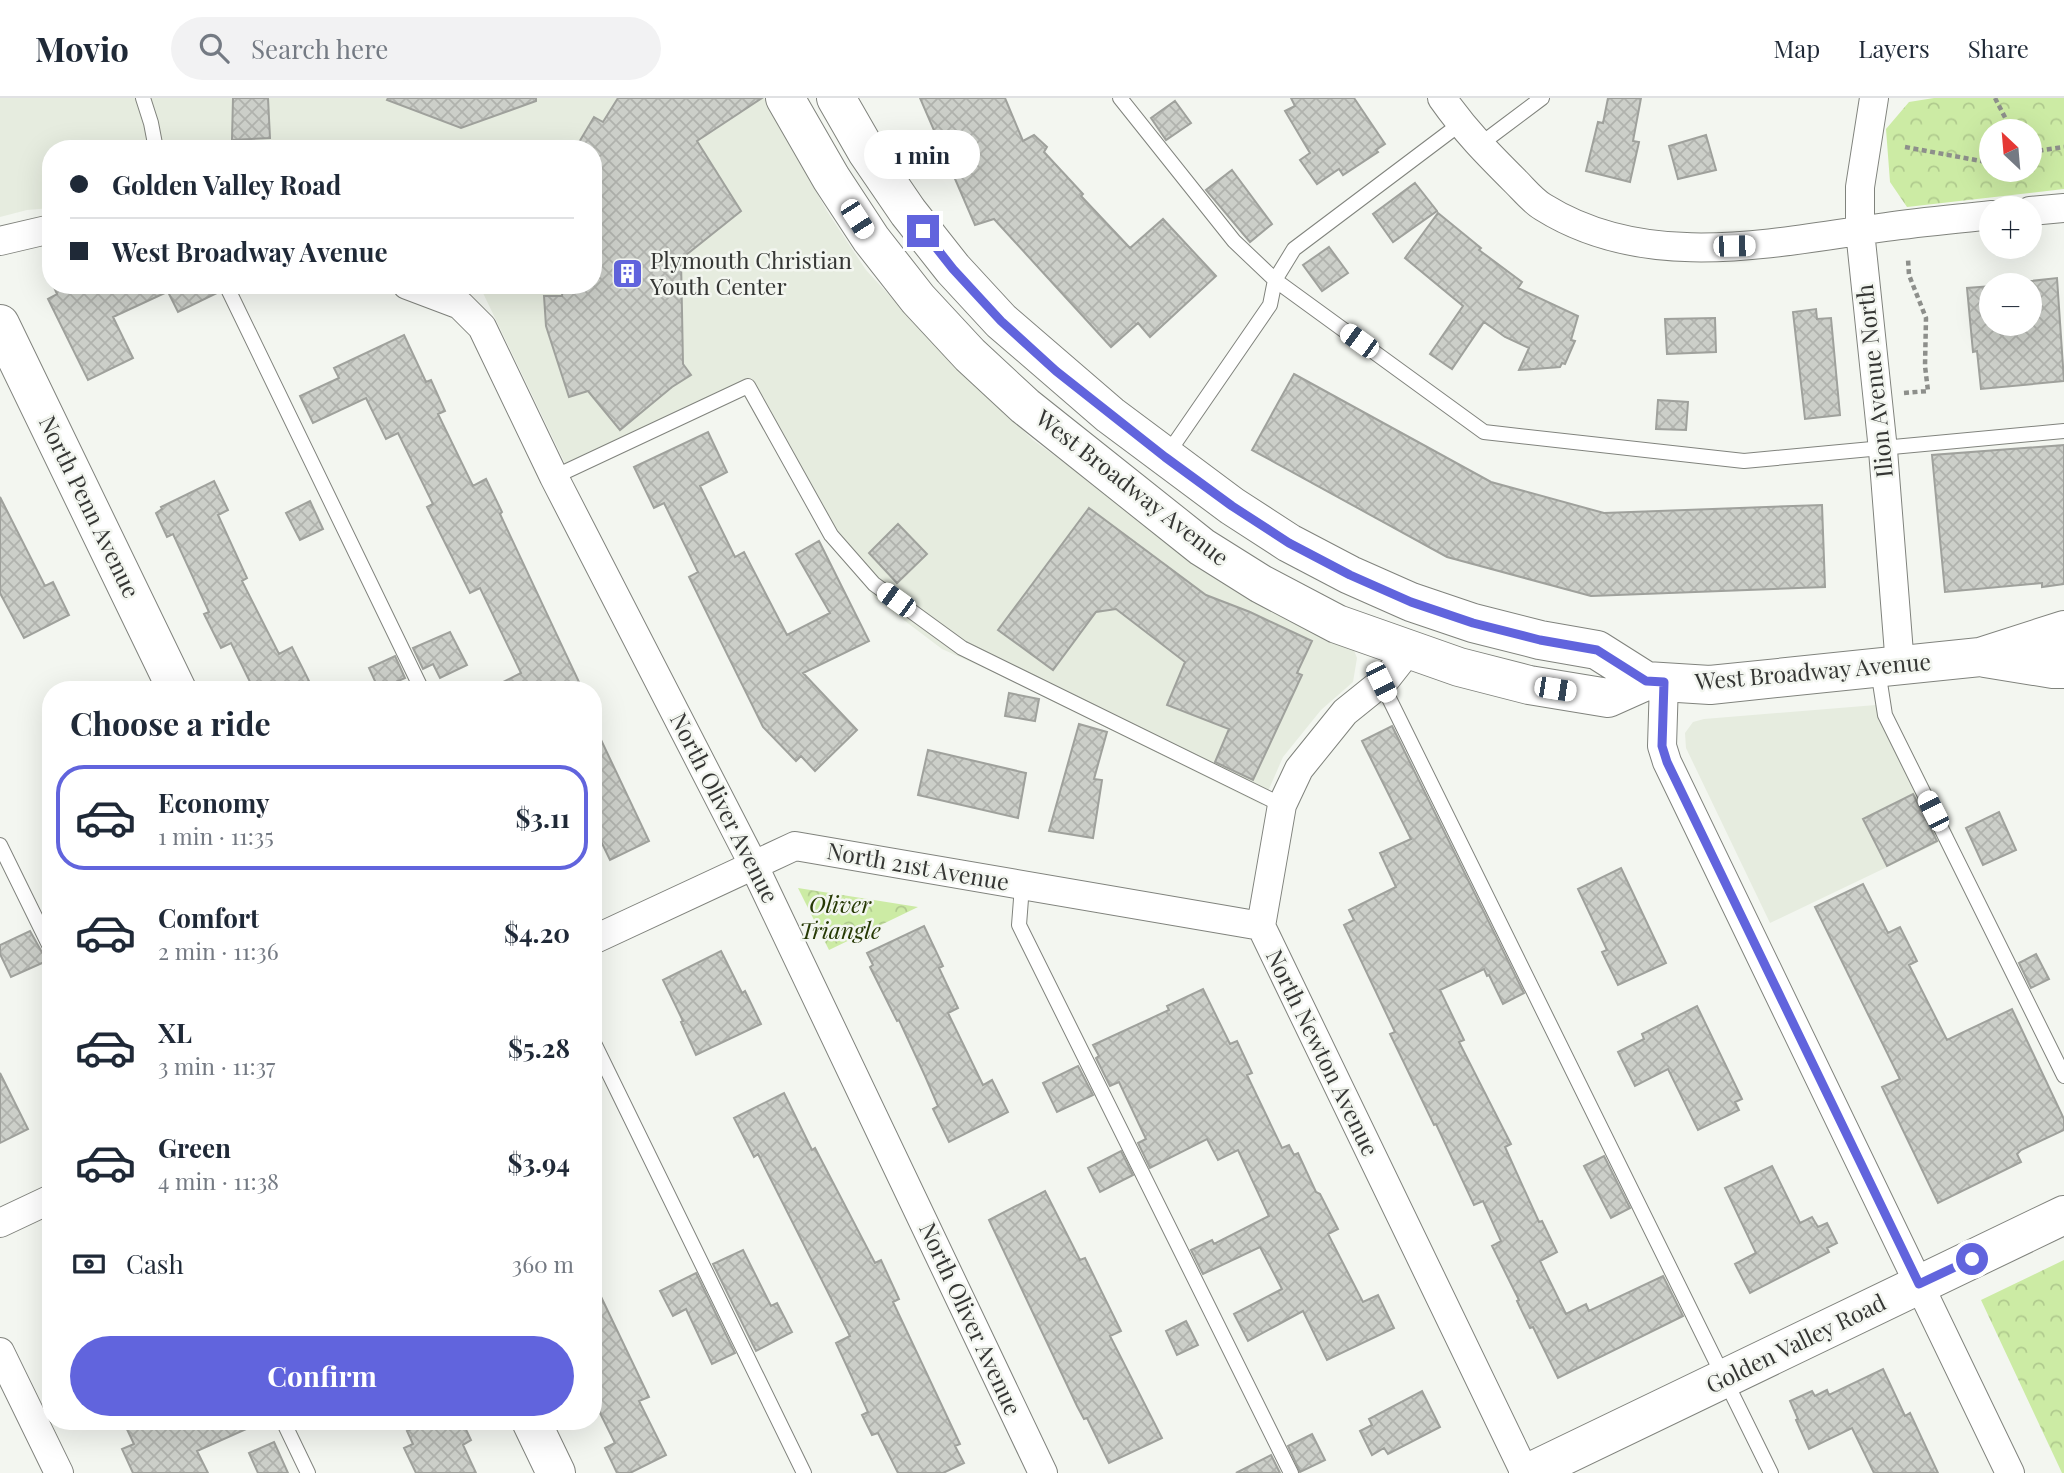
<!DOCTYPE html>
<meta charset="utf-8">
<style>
:root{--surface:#fff;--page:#f2f2f3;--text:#1f2937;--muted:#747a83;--line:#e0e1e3;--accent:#6164dd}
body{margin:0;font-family:"Playfair Display",serif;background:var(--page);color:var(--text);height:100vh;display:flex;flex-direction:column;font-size:26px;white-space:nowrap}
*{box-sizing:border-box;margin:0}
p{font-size:23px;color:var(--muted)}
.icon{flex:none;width:38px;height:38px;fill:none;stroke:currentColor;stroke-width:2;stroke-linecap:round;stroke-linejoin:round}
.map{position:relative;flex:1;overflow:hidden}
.panel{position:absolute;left:42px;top:583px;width:560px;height:749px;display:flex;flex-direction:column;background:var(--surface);border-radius:28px;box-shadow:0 7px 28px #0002}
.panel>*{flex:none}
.hud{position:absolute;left:42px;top:42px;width:560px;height:154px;border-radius:28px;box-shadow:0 7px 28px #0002;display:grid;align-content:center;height:154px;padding:0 28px;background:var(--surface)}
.needle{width:46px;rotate:334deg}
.tools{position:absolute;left:1979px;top:21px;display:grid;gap:14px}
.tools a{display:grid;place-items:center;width:63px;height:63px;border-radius:50%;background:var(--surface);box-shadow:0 7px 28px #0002;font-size:35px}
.end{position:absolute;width:32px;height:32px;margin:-16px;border:9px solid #6164dd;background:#fff;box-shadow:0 0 0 4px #fff}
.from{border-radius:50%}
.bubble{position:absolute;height:49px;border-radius:24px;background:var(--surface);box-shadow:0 7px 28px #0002;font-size:23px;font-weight:700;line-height:49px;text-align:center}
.car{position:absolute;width:21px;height:42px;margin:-21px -10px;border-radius:9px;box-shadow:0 0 5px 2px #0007;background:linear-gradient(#fff 24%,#345 0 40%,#fff 0 76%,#345 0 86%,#fff 0)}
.hud b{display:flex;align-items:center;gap:24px;height:66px;font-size:26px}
.hud b+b{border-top:2px solid var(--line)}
.hud i{width:18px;height:18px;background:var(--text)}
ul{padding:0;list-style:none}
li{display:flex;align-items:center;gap:21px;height:105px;margin:0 14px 10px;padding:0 14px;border:4px solid transparent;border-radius:28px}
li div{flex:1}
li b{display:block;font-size:26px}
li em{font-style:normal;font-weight:700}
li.current{border-color:var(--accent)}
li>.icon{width:63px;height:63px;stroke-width:1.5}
h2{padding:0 28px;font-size:32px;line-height:84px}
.pay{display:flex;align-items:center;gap:18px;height:77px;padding:0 28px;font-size:26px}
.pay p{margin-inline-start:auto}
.action{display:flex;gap:14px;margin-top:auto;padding:14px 28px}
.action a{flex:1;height:80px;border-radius:42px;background:var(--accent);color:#fff;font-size:28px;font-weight:700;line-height:80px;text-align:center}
header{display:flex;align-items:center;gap:42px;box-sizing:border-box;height:98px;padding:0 35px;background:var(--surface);border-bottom:2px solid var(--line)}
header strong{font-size:33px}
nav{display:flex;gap:38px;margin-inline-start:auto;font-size:24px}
.search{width:490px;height:63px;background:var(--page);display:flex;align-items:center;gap:18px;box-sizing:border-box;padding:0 24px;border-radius:38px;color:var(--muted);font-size:26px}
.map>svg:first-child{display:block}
</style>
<header>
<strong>Movio</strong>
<div class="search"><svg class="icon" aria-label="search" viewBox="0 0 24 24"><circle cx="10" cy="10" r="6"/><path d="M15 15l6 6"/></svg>Search here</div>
<nav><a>Map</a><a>Layers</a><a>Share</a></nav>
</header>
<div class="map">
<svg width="2064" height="1375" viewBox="0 0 2064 1375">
<defs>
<pattern id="park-crowns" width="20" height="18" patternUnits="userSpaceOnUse" patternTransform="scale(1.75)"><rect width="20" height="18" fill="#cceba4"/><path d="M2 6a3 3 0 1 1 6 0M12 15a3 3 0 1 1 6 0" fill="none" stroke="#b0ca8e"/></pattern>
<pattern id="building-cross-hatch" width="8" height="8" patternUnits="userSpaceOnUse" patternTransform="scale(1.75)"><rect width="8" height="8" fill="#cccfc9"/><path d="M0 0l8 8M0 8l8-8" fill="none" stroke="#b0b2ad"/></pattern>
</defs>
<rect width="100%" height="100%" fill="#f3f6f0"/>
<path fill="#e6ecdf" d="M 0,0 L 764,0 L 827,113 L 866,172 L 942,254 L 1033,342 L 1161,435 L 1353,550 L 1357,560 L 1353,584 L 1321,612 L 1283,659 L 1262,707 L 1000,577 L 942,551 L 876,501 L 825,439 L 744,298 L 571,378 L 483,195 L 469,187 L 593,187 L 593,51 L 51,51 L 51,110 L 27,112 L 0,119 Z
M 1888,606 L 1954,737 L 1770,825 L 1686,650 L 1685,635 L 1693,624 L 1704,621 Z"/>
<path fill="url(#park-crowns)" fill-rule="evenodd" d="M 1934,0 L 2064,0 L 2064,91 L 1907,109 L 1890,84 L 1886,31 L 1909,4 ZM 1992,33 L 2030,33 L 2030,72 L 1992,72 Z
M 798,790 L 918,809 L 829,852 Z
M 2064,1162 L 2064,1375 L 2062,1375 L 1981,1202 Z"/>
<path fill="url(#building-cross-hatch)" stroke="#9fa19c" stroke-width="2" d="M 233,0 L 268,0 L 270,40 L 232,42 Z
M 388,0 L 536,0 L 536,3 L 461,30 L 387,2 Z
M 618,0 L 762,0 L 697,43 L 741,113 L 681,161 L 683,266 L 691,277 L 672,289 L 620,332 L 588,293 L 569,299 L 546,228 L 544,198 L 562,198 L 563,187 L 593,187 L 593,51 L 575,51 L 594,19 L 603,24 Z
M 920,0 L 1005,0 L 1023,43 L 1034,37 L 1047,49 L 1044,54 L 1083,96 L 1081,98 L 1130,150 L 1163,121 L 1216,178 L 1150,239 L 1138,225 L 1111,249 L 994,121 L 975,127 Z
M 1291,0 L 1354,0 L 1385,46 L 1376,52 L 1378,54 L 1343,77 L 1339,71 L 1317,86 L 1300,62 L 1310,55 L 1285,13 L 1295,8 Z
M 1608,0 L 1641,0 L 1633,43 L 1639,44 L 1630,84 L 1586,73 L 1598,24 L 1603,25 Z
M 1175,3 L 1191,25 L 1166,42 L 1151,20 Z
M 1706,37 L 1716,72 L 1678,81 L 1669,48 Z
M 1232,72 L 1272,126 L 1250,144 L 1206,92 Z
M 1415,85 L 1437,113 L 1393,144 L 1373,116 Z
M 1438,115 L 1481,150 L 1479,152 L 1522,184 L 1518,190 L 1578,218 L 1571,242 L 1575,243 L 1565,266 L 1562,265 L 1560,269 L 1519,272 L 1529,250 L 1505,239 L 1484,224 L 1452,271 L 1430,256 L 1463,208 L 1405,160 Z
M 1329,149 L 1348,175 L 1322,193 L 1303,167 Z
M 2057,180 L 2064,283 L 1981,291 L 1977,253 L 1973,254 L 1967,190 L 1992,188 L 1992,226 L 2030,226 L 2030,187 L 1996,187 Z
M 53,187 L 182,187 L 113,219 L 133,260 L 88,282 L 48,201 L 57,196 Z
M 182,187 L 216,187 L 219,194 L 178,214 L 168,194 Z
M 1816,211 L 1817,221 L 1831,220 L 1840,317 L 1805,321 L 1793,214 Z
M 1715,220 L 1716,254 L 1667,256 L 1665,221 Z
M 404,237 L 426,284 L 431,282 L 445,313 L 438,316 L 473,388 L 486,381 L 502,414 L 500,416 L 579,584 L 563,592 L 487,592 L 521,575 L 480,490 L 470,495 L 427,409 L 433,406 L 398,335 L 386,341 L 366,300 L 313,325 L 300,298 L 339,280 L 334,270 Z
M 1294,276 L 1491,384 L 1604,415 L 1822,407 L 1825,489 L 1591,498 L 1447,459 L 1252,352 Z
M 1658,302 L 1688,304 L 1686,332 L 1656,331 Z
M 708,334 L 727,374 L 700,388 L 735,459 L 744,454 L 787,537 L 830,515 L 796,456 L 819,443 L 869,543 L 803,575 L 857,632 L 815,673 L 801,658 L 796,663 L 763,629 L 689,479 L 698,474 L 664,405 L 654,410 L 634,369 Z
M 2064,347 L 2064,486 L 2042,489 L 2042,485 L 1945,494 L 1932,357 Z
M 214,383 L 228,412 L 218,417 L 247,480 L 242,483 L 279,556 L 292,549 L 309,583 L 292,592 L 254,592 L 231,545 L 221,550 L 204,516 L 209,514 L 173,436 L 167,439 L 156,415 L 162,411 L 161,409 Z
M 0,399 L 45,488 L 53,484 L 69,517 L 24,540 L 0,495 Z
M 310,403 L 323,431 L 300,442 L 286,415 Z
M 1089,410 L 1206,497 L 1250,514 L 1312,543 L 1297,575 L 1302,577 L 1253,682 L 1215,664 L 1229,631 L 1167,607 L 1185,564 L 1116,511 L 1096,514 L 1053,572 L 998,532 Z
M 898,426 L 927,456 L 897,485 L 869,455 Z
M 450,534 L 467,567 L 440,580 L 433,566 L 423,571 L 413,550 Z
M 395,558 L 405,580 L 379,592 L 369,570 Z
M 1009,595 L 1039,601 L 1035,623 L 1005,618 Z
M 593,625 L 649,743 L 610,762 L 593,727 Z
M 1079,626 L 1107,634 L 1094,681 L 1102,682 L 1093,740 L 1049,733 Z
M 1392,628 L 1524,895 L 1503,906 L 1489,877 L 1487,878 L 1484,871 L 1440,892 L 1464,942 L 1459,944 L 1511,1046 L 1505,1049 L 1539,1124 L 1542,1123 L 1557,1154 L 1540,1163 L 1566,1216 L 1586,1206 L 1589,1213 L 1663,1178 L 1683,1218 L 1558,1280 L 1533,1229 L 1530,1230 L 1517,1203 L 1519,1202 L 1492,1148 L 1501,1143 L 1483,1103 L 1474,1107 L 1436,1026 L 1434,1027 L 1390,936 L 1395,934 L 1344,827 L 1354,822 L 1349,812 L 1396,789 L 1380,755 L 1411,741 L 1362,643 Z
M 928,652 L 1026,675 L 1018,720 L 918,697 Z
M 1913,696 L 1937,743 L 1887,768 L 1863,721 Z
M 1999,714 L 2016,752 L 1983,767 L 1966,730 Z
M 1621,770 L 1666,865 L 1618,887 L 1602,854 L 1607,852 L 1578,791 Z
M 1863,786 L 1888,835 L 1900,829 L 1917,863 L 1909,867 L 1947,942 L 2012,911 L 2064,1021 L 2064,1032 L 2021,1052 L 2017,1056 L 2021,1064 L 1938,1105 L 1882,989 L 1900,981 L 1815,809 Z
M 924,828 L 943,868 L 939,870 L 958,910 L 948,915 L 983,987 L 992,982 L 1008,1014 L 949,1044 L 933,1011 L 938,1008 L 925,978 L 899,922 L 897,923 L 870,869 L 873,867 L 867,855 Z
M 30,833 L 43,856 L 51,861 L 11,879 L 0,856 L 0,847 Z
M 721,853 L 742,895 L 745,893 L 761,926 L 696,957 L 681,924 L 683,923 L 663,882 Z
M 2036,856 L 2049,881 L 2031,890 L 2019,865 Z
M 1203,891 L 1230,946 L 1237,943 L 1252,975 L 1247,977 L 1282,1050 L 1289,1047 L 1294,1057 L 1298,1055 L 1316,1094 L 1320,1096 L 1338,1131 L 1328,1136 L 1363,1204 L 1378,1197 L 1394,1230 L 1327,1262 L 1303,1213 L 1248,1243 L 1234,1216 L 1282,1191 L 1260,1149 L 1203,1176 L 1191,1152 L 1212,1142 L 1214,1146 L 1269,1118 L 1238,1052 L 1218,1062 L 1207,1041 L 1150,1070 L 1138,1045 L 1146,1041 L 1119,984 L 1110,988 L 1096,960 L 1099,958 L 1093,947 L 1169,912 L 1167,908 Z
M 1697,908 L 1742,1001 L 1735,1004 L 1739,1012 L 1698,1032 L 1668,971 L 1635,988 L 1618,954 L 1644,941 L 1642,936 Z
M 1078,968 L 1093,997 L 1057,1014 L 1043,985 Z
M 0,975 L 28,1031 L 0,1045 Z
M 784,995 L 812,1052 L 815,1050 L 875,1165 L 881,1162 L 899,1201 L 893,1204 L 960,1346 L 955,1348 L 964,1365 L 943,1375 L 898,1375 L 878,1335 L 872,1337 L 862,1317 L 868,1314 L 836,1245 L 850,1238 L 758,1056 L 754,1059 L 734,1020 Z
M 1121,1053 L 1133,1077 L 1100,1094 L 1088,1070 Z
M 1604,1058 L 1630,1110 L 1611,1120 L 1584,1068 Z
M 1772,1068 L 1800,1125 L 1812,1119 L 1818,1129 L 1827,1125 L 1837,1145 L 1827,1150 L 1829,1154 L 1750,1195 L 1735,1166 L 1756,1155 L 1725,1090 Z
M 1045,1093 L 1080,1162 L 1085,1160 L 1121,1233 L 1110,1238 L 1162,1340 L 1109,1365 L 1087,1320 L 1084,1321 L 1077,1308 L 989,1122 Z
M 743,1152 L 771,1208 L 777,1205 L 792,1234 L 756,1253 L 713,1166 Z
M 696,1175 L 735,1255 L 712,1266 L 686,1211 L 673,1218 L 660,1193 Z
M 593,1182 L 649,1299 L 639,1303 L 666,1357 L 630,1375 L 617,1375 L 605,1350 L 615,1345 L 593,1301 Z
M 1186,1223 L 1198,1247 L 1177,1257 L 1166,1233 Z
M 1883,1271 L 1905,1318 L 1910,1315 L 1938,1375 L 1874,1375 L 1852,1330 L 1809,1351 L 1796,1322 L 1798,1321 L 1790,1303 L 1812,1293 L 1815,1298 L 1827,1292 L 1829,1297 Z
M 1422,1293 L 1440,1329 L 1388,1356 L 1384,1350 L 1372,1357 L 1360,1333 L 1372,1327 L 1369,1321 Z
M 123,1323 L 264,1323 L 197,1353 L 208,1375 L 133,1375 L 122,1351 L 134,1346 Z
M 428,1323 L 462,1323 L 471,1342 L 463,1347 L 476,1375 L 416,1375 L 404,1350 L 413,1346 L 407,1333 Z
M 1312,1336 L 1325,1362 L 1300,1374 L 1288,1348 Z
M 274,1344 L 288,1375 L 258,1375 L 249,1355 Z
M 1271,1357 L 1280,1375 L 1236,1375 Z"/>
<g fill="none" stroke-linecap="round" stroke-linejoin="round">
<defs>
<path id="lane" d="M 143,0 L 151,25 L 156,51
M 1120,0 L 1234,143 L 1275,182 L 1484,334 L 1744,363 L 2064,333
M 1478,48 L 1542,0
M 226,187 L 422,592
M 1166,358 L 1270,207 L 1275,182 L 1294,151 L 1460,26
M 554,379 L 748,288 L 831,437 L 874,486 L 962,550 L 1282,707
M 1878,572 L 1885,617 L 2064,978
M 1381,584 L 1771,1375
M 0,747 L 51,851
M 1022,788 L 1019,827 L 1291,1375
M 593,943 L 804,1375
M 283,1323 L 308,1375"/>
<path id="street" d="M 1442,0 C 1466,34 1487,55 1516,84 C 1524,92 1533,103 1543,109 C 1647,174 1772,145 1886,129 C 1921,124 1956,121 1992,117
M 1874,0 L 1860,89 L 1860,133 L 1883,352 L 1900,568
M 2030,113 L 2064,110
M 0,143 L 51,131
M 407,187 L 460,207 L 482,229 L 554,379 L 753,766 L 1043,1375
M 1408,553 L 1386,581 L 1345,614 L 1299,671 L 1282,707 L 1261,828 L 1525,1375
M 1664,584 L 1662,648 L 1667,664 L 2010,1375
M 593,842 L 795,748 L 1261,828
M 0,1125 L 51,1101
M 0,1254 L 59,1375"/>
<path id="secondary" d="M 0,226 L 177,592
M 531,1323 L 556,1375
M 1528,1375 L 2064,1117"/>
<path id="primary" d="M 785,0 L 831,80 L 871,141 L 918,201 L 970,257 L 1025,308 L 1202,449 L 1261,486 L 1337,526 L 1459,569 L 1529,587 L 1608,600 L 1646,583 L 1710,587 L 1980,559 L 2064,532
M 836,0 L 867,54 L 908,114 L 953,171 L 1001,223 L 1110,317 L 1232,408 L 1289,445 L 1350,477 L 1411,504 L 1473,525 L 1540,542 L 1597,552 L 1646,583
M 1985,560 L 2053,571 L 2064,571"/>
</defs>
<use href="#lane" stroke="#80837d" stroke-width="16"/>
<use href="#street" stroke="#80837d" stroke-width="30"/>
<use href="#secondary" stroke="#80837d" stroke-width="40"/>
<use href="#primary" stroke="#80837d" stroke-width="40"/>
<path stroke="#8d8f8b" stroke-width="4.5" stroke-dasharray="5 3.5" stroke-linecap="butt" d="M 1995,0 L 2012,33
M 1905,49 L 1992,65
M 2030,54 L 2064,49
M 1904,295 L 1928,293 L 1925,268 L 1926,220 L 1909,177 L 1908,161"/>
<use href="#lane" stroke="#fff" stroke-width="14"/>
<use href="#street" stroke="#fff" stroke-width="28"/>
<use href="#secondary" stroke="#fff" stroke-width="38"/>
<use href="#primary" stroke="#fff" stroke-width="38"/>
</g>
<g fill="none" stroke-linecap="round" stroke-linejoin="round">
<path stroke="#6164dd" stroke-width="9" d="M 923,133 L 953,171 L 1001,223 L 1056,273 L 1165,359 L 1232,408 L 1289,445 L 1350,477 L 1411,504 L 1473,525 L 1540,542 L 1597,552 L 1646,583 L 1664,584 L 1662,648 L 1667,664 L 1919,1186 L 1972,1161"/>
</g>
<defs>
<symbol id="building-square" viewBox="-11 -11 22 22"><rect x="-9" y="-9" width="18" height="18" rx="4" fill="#6164dd" stroke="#f3f6f0"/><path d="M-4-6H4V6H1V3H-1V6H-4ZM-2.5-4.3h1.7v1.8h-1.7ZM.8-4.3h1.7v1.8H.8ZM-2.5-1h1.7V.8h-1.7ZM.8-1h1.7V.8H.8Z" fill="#fff"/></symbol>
</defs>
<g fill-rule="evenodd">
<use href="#building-square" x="610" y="158" width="35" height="35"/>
</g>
<g text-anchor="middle" stroke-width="5" stroke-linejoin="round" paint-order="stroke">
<g font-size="23" fill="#353634" stroke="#f3f6f0" text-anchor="start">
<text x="650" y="171">Plymouth Christian<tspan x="650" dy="26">Youth Center</tspan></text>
</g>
<g font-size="23" fill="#353634" stroke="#f3f6f0">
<text transform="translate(1875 283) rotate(-96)" y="8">Ilion Avenue North</text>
<text transform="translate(1132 390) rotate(38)" y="8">West Broadway Avenue</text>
<text transform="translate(89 409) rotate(64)" y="8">North Penn Avenue</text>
<text transform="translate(1813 574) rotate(-5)" y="8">West Broadway Avenue</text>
<text transform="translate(724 710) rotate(63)" y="8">North Oliver Avenue</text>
<text transform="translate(918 769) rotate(10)" y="8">North 21st Avenue</text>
<text transform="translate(1322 955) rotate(64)" y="8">North Newton Avenue</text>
<text transform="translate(970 1221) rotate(65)" y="8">North Oliver Avenue</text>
<text transform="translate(1796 1246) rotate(-26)" y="8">Golden Valley Road</text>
</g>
<g font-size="23" font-style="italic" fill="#263904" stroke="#f3f6f0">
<text x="840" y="815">Oliver<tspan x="840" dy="26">Triangle</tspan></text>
</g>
</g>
</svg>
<div class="tools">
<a><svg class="needle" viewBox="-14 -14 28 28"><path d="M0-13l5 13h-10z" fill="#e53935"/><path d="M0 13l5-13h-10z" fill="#747a83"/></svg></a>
<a>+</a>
<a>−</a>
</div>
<i class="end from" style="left:1972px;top:1161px"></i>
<i class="end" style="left:923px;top:133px"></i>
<div class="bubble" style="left:864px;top:32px;width:116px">1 min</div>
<i class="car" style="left:857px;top:121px;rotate:147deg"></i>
<i class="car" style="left:1734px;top:148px;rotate:89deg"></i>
<i class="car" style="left:1359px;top:243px;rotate:306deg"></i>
<i class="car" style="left:896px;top:502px;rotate:306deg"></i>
<i class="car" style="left:1381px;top:584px;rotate:154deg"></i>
<i class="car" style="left:1555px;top:591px;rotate:99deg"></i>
<i class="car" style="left:1933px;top:713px;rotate:333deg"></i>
<div class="hud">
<b><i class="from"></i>Golden Valley Road</b>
<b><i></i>West Broadway Avenue</b>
</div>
<section class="panel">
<h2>Choose a ride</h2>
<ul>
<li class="current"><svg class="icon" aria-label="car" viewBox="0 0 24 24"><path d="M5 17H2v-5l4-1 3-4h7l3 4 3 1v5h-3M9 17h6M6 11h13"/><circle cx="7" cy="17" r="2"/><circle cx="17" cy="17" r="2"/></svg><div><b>Economy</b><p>1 min · 11:35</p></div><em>$3.11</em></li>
<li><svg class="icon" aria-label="car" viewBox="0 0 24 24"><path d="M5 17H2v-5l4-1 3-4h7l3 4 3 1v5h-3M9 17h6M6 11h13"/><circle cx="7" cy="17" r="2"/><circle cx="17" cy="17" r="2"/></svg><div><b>Comfort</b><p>2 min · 11:36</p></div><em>$4.20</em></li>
<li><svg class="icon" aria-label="car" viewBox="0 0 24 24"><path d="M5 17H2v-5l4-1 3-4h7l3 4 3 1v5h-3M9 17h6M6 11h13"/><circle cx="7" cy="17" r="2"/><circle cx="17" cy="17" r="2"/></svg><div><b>XL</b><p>3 min · 11:37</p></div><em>$5.28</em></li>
<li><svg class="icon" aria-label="car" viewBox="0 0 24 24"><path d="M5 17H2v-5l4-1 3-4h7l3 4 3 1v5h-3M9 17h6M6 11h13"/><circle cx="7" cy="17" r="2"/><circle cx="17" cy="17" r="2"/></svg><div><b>Green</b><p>4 min · 11:38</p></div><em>$3.94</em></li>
</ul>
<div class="pay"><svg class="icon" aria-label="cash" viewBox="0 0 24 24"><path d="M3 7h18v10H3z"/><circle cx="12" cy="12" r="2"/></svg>Cash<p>360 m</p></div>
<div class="action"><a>Confirm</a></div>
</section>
</div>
